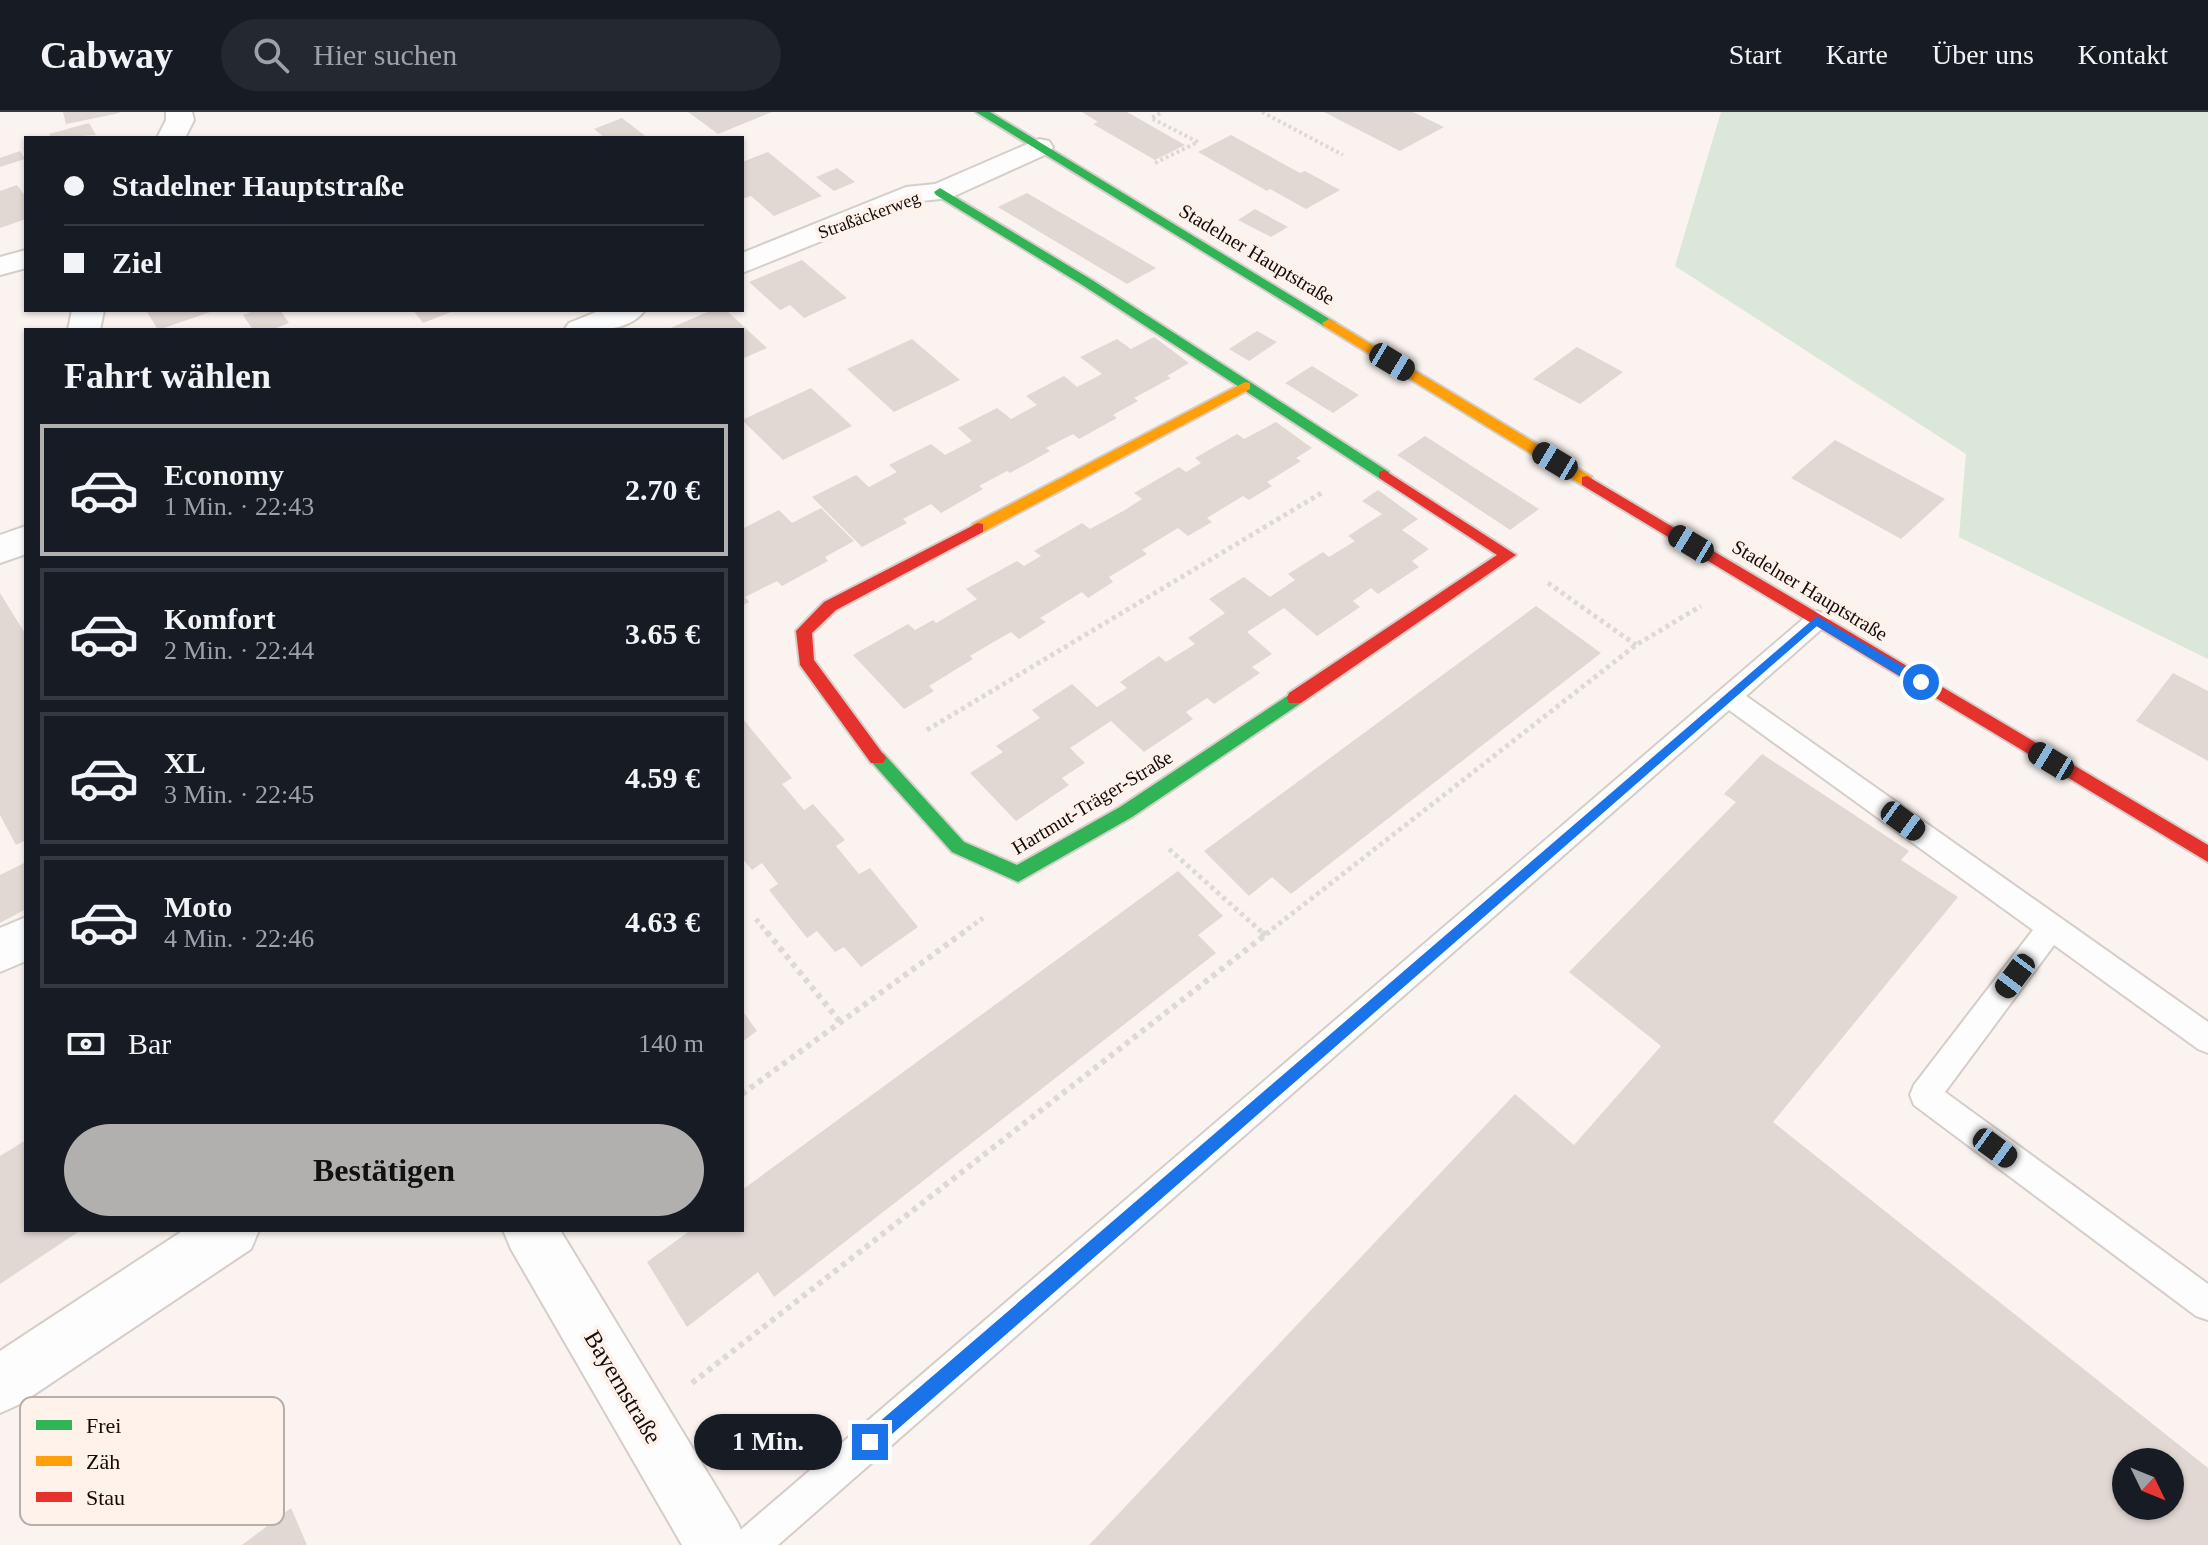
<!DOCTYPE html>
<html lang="de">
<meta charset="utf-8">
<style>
:root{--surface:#171b24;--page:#242831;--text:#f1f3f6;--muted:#9ea1a6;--line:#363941;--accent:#b2b0af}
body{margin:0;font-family:"Times New Roman",serif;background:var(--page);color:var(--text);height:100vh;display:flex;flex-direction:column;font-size:30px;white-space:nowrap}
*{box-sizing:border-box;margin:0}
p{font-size:26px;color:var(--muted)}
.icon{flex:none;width:44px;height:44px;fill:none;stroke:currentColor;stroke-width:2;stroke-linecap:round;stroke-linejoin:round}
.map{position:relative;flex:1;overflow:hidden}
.side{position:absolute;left:24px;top:216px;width:720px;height:904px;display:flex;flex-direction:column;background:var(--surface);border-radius:0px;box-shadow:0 2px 6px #0004}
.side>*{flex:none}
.top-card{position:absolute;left:24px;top:24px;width:720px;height:176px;border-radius:0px;box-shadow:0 2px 6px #0004;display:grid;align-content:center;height:176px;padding:0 40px;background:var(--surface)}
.needle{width:52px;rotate:133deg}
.buttons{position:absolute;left:2112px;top:1336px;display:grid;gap:16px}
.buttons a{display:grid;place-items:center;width:72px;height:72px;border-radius:50%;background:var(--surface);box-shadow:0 2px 6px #0004;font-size:40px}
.end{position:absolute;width:36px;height:36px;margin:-18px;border:10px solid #1a73e8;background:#fff;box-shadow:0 0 0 4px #fff}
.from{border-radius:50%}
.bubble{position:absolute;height:56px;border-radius:28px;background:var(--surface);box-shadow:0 2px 6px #0004;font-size:26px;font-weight:700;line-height:56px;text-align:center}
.car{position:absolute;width:24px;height:48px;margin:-24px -12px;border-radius:10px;box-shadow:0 0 6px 2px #0007;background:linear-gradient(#222 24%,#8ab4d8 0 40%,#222 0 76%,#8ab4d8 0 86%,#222 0)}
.top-card b{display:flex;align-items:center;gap:28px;height:76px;font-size:30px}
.top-card b+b{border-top:2px solid var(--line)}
.top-card i{width:20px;height:20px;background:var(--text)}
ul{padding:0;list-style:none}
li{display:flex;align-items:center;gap:24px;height:132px;margin:0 16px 12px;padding:0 24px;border:4px solid var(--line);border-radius:0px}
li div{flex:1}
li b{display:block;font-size:30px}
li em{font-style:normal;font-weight:700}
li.active{border-color:var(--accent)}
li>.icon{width:72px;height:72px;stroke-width:1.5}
h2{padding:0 40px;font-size:36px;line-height:96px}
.pay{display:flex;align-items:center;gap:20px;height:88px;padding:0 40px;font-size:30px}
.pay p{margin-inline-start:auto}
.button{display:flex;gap:16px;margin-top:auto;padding:16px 40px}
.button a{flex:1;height:92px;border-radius:48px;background:var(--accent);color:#111;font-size:32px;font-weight:700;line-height:92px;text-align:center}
header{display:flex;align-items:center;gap:48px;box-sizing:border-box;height:112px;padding:0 40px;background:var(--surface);border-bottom:2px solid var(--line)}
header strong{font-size:38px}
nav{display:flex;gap:44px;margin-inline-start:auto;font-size:28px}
.search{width:560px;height:72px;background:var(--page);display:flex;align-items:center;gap:20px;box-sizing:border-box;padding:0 28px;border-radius:44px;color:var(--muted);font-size:30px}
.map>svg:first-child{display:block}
</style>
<header>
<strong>Cabway</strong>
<div class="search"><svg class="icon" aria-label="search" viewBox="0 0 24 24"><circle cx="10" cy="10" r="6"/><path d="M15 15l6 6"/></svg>Hier suchen</div>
<nav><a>Start</a><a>Karte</a><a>Über uns</a><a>Kontakt</a></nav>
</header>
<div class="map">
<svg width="2208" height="1433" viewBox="0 0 2208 1433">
<rect width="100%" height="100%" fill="#faf3ef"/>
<path fill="#dbe7d8" d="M 1721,0 L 2208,0 L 2208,547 L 1959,425 L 1966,342 L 1675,154 Z"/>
<path fill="#e1d8d3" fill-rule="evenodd" d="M 63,0 L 119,0 L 120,1 L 66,12 Z
M 688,0 L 772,0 L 718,22 Z
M 1082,0 L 1127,0 L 1185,33 L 1155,48 L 1093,12 L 1098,10 Z
M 1324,0 L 1413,0 L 1444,15 L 1400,39 Z
M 622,6 L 648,26 L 605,26 L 594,17 Z
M 89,11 L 96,23 L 51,26 L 49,22 Z
M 1231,23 L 1300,61 L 1305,59 L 1340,78 L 1306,97 L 1270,77 L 1267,79 L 1198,40 Z
M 20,39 L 25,47 L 0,55 L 0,46 Z
M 768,40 L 822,84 L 774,104 L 751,84 L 742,87 L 742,50 Z
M 837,56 L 855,70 L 834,79 L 816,65 Z
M 17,73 L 26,85 L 26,107 L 0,116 L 0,79 Z
M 1027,81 L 1156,156 L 1127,172 L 998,95 Z
M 1255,97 L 1288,115 L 1271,125 L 1238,108 Z
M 802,148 L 847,186 L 804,206 L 790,193 L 780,198 L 749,170 Z
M 146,198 L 216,198 L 158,218 Z
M 256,198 L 280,198 L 289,211 L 271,218 L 253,218 L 243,203 Z
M 413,198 L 456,198 L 423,211 Z
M 712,198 L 726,198 L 767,236 L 742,247 L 742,218 L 666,218 Z
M 1257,219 L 1277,230 L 1249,249 L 1229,237 Z
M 1154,225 L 1189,251 L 1167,264 L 1171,266 L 1134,286 L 1138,289 L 1113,303 L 1117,306 L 1079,327 L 1073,322 L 1046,336 L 1050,339 L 1010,361 L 1007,359 L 979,374 L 983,377 L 941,401 L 931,392 L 903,407 L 907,411 L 862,435 L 812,385 L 856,363 L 869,375 L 897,360 L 889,353 L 931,332 L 945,343 L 972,329 L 958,316 L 997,296 L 1011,307 L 1037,293 L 1026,284 L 1064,264 L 1077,275 L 1102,262 L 1080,245 L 1117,227 L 1131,237 Z
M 912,227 L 960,268 L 894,300 L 847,257 Z
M 1577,235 L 1623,260 L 1580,292 L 1533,267 Z
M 1312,254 L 1359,283 L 1333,301 L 1285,271 Z
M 811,276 L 852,314 L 783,348 L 742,308 Z
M 1276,310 L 1312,336 L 1296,346 L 1301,349 L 1267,370 L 1272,374 L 1249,388 L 1243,384 L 1207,406 L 1212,410 L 1188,424 L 1178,416 L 1142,438 L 1147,442 L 1109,465 L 1113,470 L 1088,486 L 1082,480 L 1040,506 L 1046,510 L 1019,527 L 1011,520 L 990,532 L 970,544 L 973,547 L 929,574 L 934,579 L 904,597 L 853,543 L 908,512 L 915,518 L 933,508 L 936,511 L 977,487 L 966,477 L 1017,449 L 1024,454 L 1041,444 L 1034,439 L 1082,411 L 1090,417 L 1125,398 L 1142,387 L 1134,381 L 1179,355 L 1186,360 L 1201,351 L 1195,346 L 1237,322 L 1244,327 Z
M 1425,324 L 1539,397 L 1510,418 L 1397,343 Z
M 1835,328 L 1945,387 L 1901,427 L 1791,366 Z
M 1378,378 L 1418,407 L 1402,418 L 1429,437 L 1412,449 L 1419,455 L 1378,482 L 1371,476 L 1353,489 L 1360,495 L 1317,524 L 1284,496 L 1247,520 L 1272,542 L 1252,555 L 1260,561 L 1214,592 L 1207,586 L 1186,600 L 1193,607 L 1144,640 L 1111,609 L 1070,636 L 1085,651 L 1062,666 L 1069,673 L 1016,709 L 970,661 L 1003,640 L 996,634 L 1040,606 L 1032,598 L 1072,572 L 1097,595 L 1127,576 L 1120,570 L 1159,544 L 1166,550 L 1195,532 L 1188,526 L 1225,501 L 1209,487 L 1244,465 L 1270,485 L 1295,468 L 1288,462 L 1323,440 L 1329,445 L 1355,429 L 1348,424 L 1382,402 L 1362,389 Z
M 821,396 L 854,429 L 825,445 L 828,449 L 782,474 L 777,469 L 745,485 L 749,490 L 742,494 L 742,417 L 779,398 L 792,411 Z
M 0,481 L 26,523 L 26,728 L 16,733 L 0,703 Z
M 1536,494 L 1601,541 L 1291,782 L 1272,765 L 1249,784 L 1204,739 Z
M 2173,561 L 2208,579 L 2208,649 L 2136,609 Z
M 742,606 L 792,666 L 782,672 L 804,698 L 813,692 L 845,728 L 836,734 L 859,762 L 870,756 L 918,815 L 861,855 L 844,835 L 835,840 L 817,819 L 807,826 L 769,778 L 778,772 L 762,751 L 752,758 L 742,746 Z
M 1762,642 L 1909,739 L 1901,748 L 1958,785 L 1773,1010 L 2208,1356 L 2208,1433 L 1089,1433 L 1515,982 L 1574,1033 L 1661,934 L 1569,860 L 1736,690 L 1724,682 ZM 2126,1350 L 2170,1350 L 2170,1394 L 2126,1394 Z
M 26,750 L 26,797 L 0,811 L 0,763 Z
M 1178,759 L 1223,804 L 1198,823 L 1216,841 L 774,1185 L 758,1160 L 687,1215 L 647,1150 L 691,1118 L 742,1118 L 742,1078 Z
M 742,898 L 757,919 L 742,930 Z
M 26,1028 L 26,1118 L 81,1118 L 0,1172 L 0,1044 Z
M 291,1396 L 307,1433 L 242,1433 Z"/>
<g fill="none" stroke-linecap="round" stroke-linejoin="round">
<defs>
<path id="lane" d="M 1817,499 L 1825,502 L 1829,508 L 1825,514 L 1746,584 L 2208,910 L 2208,941 L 2198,937 L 2054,833 L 1945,980 L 2208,1172 L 2208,1208 L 2196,1204 L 1914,993 L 1910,983 L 1914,973 L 2033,818 L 1729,598 L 778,1433 L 733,1433 L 738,1420 L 1809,502 Z"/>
<path id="street" d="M 166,0 L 192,0 L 194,8 L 185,26 L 157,26 L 166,8 Z
M 1039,27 L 1049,29 L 1053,35 L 1049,41 L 950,86 L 921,89 L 742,161 L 742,141 L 906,75 L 935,72 Z
M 26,138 L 26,156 L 0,163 L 0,145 Z
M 72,198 L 104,198 L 100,218 L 68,218 Z
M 601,198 L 645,198 C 628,222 589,218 564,218 L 569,211 Z
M 26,414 L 26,442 L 0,451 L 0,423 Z
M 26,805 L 26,849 L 0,860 L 0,816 Z
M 184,1118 L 259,1118 L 251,1137 L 20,1292 L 0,1301 L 0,1239 Z
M 503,1118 L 560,1118 L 738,1411 L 747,1433 L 682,1433 L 511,1137 Z"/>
<path id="fast" d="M 976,0 L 990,0 L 1336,211 L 1329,215 L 1324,214 Z
M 940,76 L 1092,168 L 1389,360 L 1389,366 L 1379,366 L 1084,174 L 936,83 L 934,80 Z
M 1295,579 L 1301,581 L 1303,586 L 1301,591 L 1132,705 L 1018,770 L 952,740 L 868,646 L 871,641 L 883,641 L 964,730 L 1017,753 L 1120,695 Z"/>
<path id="slow" d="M 1329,207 L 1592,365 L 1592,373 L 1582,373 L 1324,214 L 1322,211 Z
M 1245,270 L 1250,271 L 1250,277 L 983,420 L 973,420 L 970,416 L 973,412 Z"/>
<path id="jam" d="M 1384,358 L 1516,443 L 1301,591 L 1289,591 L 1287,586 L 1289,581 L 1497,443 L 1379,366 L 1379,360 Z
M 1587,364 L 2208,733 L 2208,750 L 1582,373 L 1582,365 Z
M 978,411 L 983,412 L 983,420 L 836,498 L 812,521 L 814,548 L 886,646 L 883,651 L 871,651 L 800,553 L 796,519 L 824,490 Z"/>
</defs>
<use href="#lane" stroke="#d5cdc8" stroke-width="4"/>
<use href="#street" stroke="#d5cdc8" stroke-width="4"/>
<use href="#fast" stroke="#d5cdc8" stroke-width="4"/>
<use href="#slow" stroke="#d5cdc8" stroke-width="4"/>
<use href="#jam" stroke="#d5cdc8" stroke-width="4"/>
<path stroke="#dcdad8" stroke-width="4" stroke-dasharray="3 3" stroke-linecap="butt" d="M 1262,0 L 1343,43
M 1155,51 L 1198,30 L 1151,6 L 1163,0"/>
<path stroke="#dcdad8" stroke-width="5" stroke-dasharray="4 4" stroke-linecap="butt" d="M 1548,471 L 1636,533
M 927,618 L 1323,380
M 1169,737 L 1264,822
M 756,807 L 768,822
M 961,822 L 983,806
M 1266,822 L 1636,533 L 1701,494"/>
<path stroke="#dcdad8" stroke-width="6" stroke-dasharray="5 5" stroke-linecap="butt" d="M 767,820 L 841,911
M 1262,820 L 1266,824
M 742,982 L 964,820
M 692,1271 L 1269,820"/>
<use href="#lane" fill="#fefdfd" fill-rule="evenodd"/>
<use href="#street" fill="#fefdfd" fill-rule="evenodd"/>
<use href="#fast" fill="#30b455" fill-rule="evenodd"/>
<use href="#slow" fill="#ff9f0a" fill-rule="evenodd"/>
<use href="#jam" fill="#e5322d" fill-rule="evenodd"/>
</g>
<path fill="#1a73e8" d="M 1817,504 L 1925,567 L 1925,574 L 1917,574 L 1817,514 L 876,1336 L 870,1338 L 864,1336 L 861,1330 L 864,1323 Z"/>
<g text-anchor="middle" stroke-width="8" stroke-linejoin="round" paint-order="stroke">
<g font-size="18" fill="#160c07" stroke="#fef2eb">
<text transform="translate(869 103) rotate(-20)" y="6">Straßäckerweg</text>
</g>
<g font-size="20" fill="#160c07" stroke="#fef2eb">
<text transform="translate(1257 142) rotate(31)" y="7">Stadelner Hauptstraße</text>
<text transform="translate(1810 478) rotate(31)" y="7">Stadelner Hauptstraße</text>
<text transform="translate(1092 690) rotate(-31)" y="7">Hartmut-Träger-Straße</text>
</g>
<g font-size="24" fill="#160c07" stroke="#fef2eb">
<text transform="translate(623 1275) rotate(59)" y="8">Bayernstraße</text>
</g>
</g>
<rect x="20" y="1285" width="264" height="128" rx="12" fill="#fef2eb" stroke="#b8ada7" stroke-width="2"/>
<rect x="36" y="1308" width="36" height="10" fill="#30b455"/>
<rect x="36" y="1344" width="36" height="10" fill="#ff9f0a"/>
<rect x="36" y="1380" width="36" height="10" fill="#e5322d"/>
<g font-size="22" fill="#160c07">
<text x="86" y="1321">Frei</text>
<text x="86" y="1357">Zäh</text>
<text x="86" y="1393">Stau</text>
</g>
</svg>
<div class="buttons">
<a><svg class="needle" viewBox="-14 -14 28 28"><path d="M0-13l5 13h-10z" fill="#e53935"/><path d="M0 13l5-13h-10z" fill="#9ea1a6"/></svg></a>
</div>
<i class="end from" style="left:1921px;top:570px"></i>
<i class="end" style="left:870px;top:1330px"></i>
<div class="bubble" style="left:694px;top:1302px;width:148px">1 Min.</div>
<i class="car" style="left:1392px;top:250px;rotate:121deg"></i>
<i class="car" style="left:1555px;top:349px;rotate:301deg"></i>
<i class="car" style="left:1691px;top:432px;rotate:301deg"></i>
<i class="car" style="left:2051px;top:649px;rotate:301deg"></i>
<i class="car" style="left:1903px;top:709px;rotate:126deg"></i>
<i class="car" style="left:2015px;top:864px;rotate:217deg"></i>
<i class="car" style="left:1995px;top:1036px;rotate:126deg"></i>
<div class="top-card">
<b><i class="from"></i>Stadelner Hauptstraße</b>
<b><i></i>Ziel</b>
</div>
<section class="side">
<h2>Fahrt wählen</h2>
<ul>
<li class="active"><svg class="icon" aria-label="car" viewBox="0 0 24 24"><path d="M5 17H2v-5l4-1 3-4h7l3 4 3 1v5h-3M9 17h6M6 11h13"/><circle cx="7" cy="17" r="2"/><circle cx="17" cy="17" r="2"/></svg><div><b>Economy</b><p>1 Min. · 22:43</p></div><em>2.70 €</em></li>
<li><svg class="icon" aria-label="car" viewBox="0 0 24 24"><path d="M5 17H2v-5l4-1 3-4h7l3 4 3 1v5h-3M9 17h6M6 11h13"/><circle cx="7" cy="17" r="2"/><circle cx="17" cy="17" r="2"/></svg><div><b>Komfort</b><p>2 Min. · 22:44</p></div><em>3.65 €</em></li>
<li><svg class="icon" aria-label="car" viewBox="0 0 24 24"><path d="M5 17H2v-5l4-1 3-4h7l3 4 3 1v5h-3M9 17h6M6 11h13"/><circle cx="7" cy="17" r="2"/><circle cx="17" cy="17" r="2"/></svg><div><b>XL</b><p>3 Min. · 22:45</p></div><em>4.59 €</em></li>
<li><svg class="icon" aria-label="car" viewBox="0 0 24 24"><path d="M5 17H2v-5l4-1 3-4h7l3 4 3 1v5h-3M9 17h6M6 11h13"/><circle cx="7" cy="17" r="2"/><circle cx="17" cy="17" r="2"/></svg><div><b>Moto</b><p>4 Min. · 22:46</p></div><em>4.63 €</em></li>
</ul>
<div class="pay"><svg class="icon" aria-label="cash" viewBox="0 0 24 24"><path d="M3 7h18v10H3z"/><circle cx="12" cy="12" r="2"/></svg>Bar<p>140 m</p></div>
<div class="button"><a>Bestätigen</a></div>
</section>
</div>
